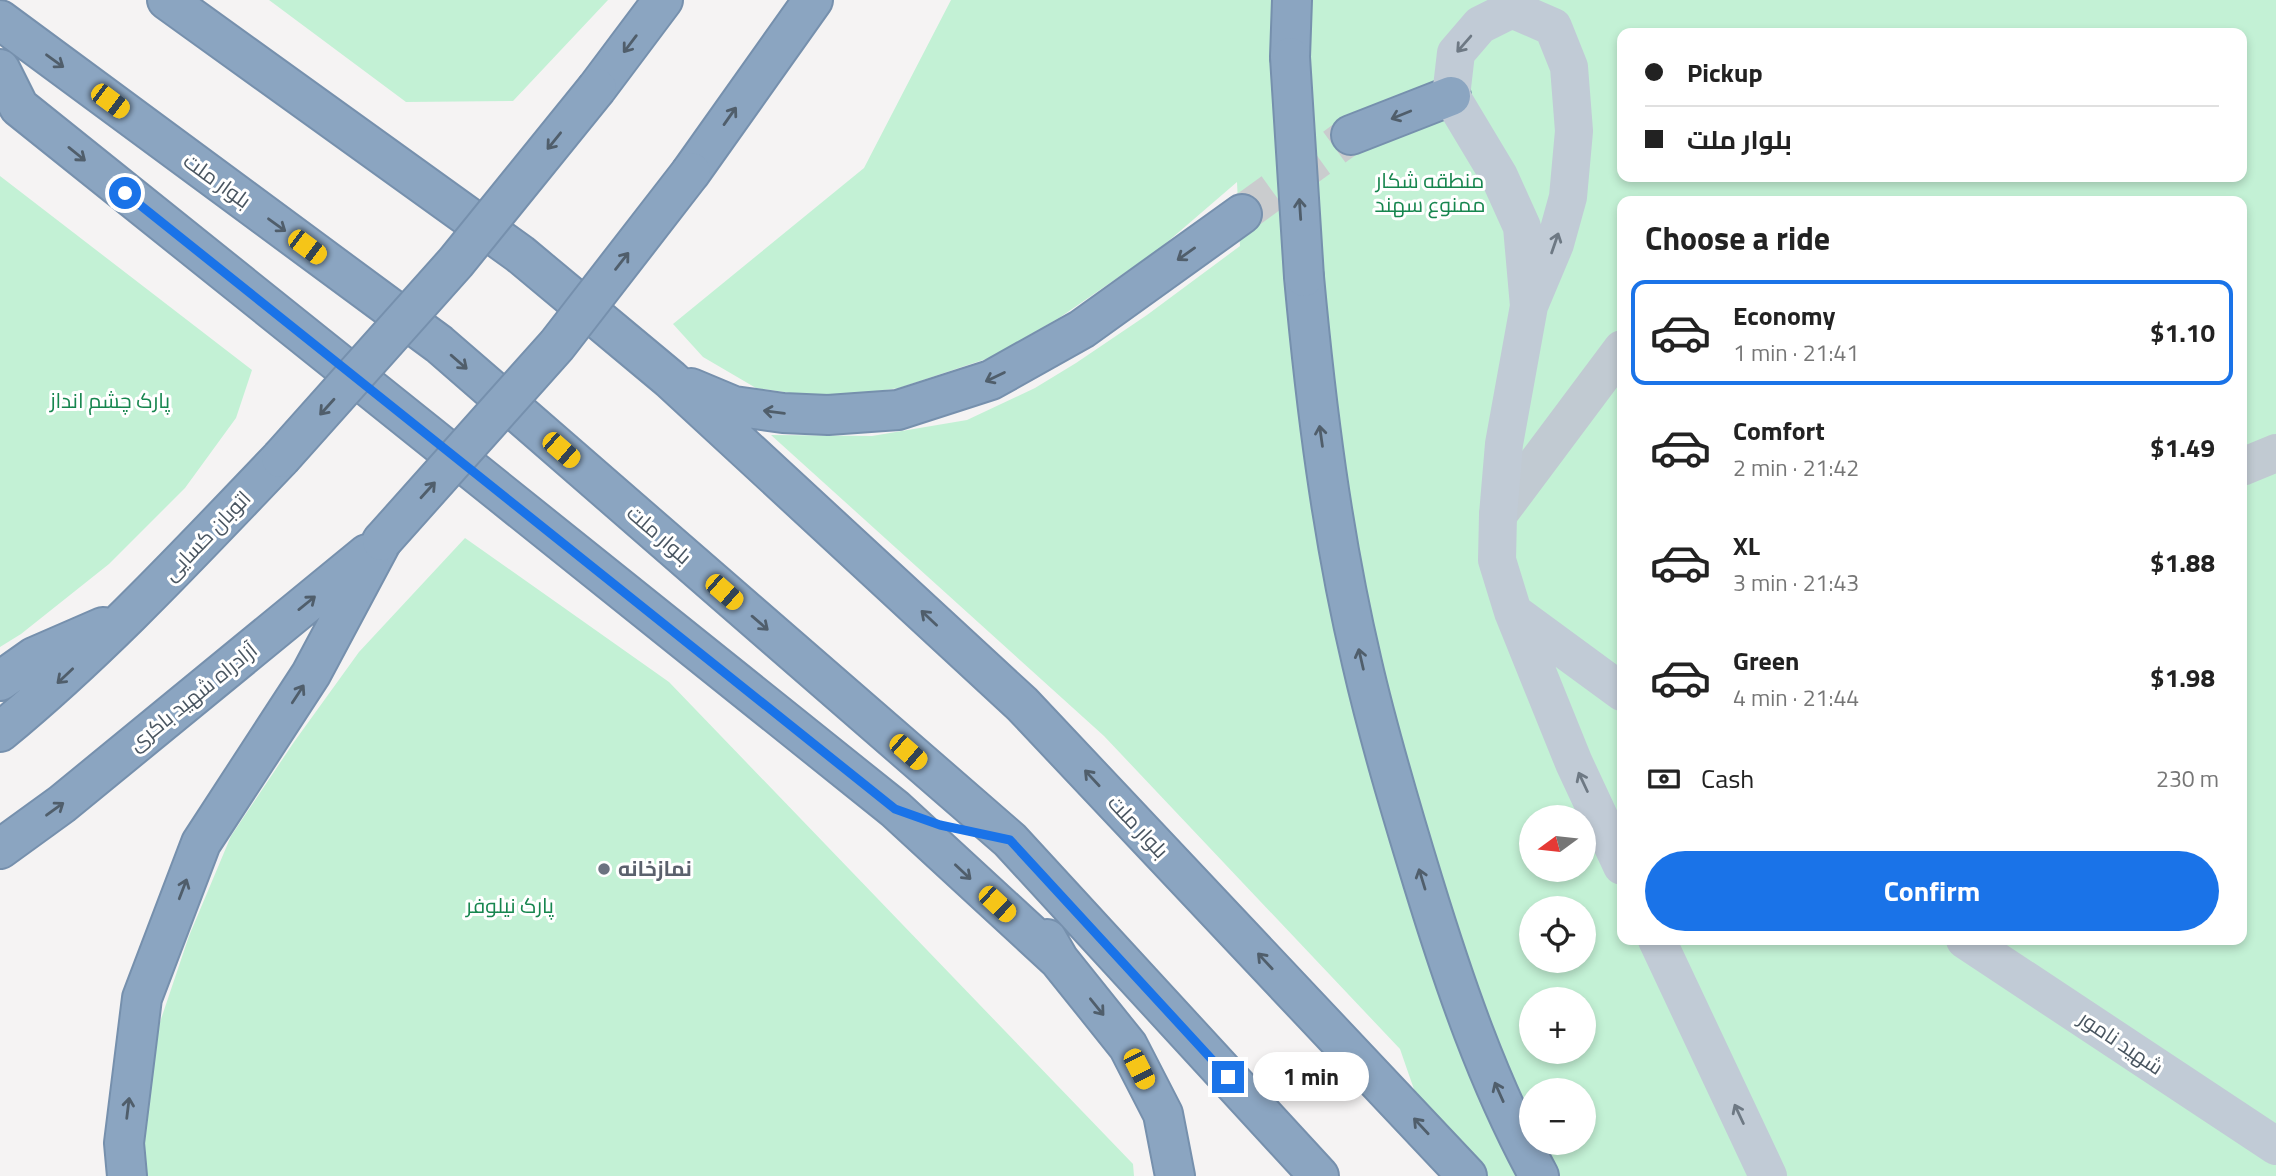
<!DOCTYPE html>
<meta charset="utf-8">
<style>
:root{--surface:#fff;--page:#f2f2f2;--text:#222;--muted:#767676;--line:#e0e0e0;--accent:#1a73e8}
body{margin:0;font-family:"Titillium Web",Cairo,sans-serif;background:var(--page);color:var(--text);height:100vh;display:flex;flex-direction:column;font-size:26px;white-space:nowrap}
*{box-sizing:border-box;margin:0}
p{font-size:23px;color:var(--muted)}
.icon{flex:none;width:38px;height:38px;fill:none;stroke:currentColor;stroke-width:2;stroke-linecap:round;stroke-linejoin:round}
.map{position:relative;flex:1;overflow:hidden}
.side{position:absolute;left:1617px;top:196px;width:630px;height:749px;display:flex;flex-direction:column;background:var(--surface);border-radius:14px;box-shadow:0 4px 10px #0003}
.side>*{flex:none}
.guide{position:absolute;left:1617px;top:28px;width:630px;height:154px;border-radius:14px;box-shadow:0 4px 10px #0003;display:grid;align-content:center;height:154px;padding:0 28px;background:var(--surface)}
.needle{width:46px;rotate:255deg}
.fabs{position:absolute;left:1519px;top:805px;display:grid;gap:14px}
.fabs a{display:grid;place-items:center;width:77px;height:77px;border-radius:50%;background:var(--surface);box-shadow:0 4px 10px #0003;font-size:35px}
.end{position:absolute;width:32px;height:32px;margin:-16px;border:9px solid #1a73e8;background:#fff;box-shadow:0 0 0 4px #fff}
.from{border-radius:50%}
.bubble{position:absolute;height:49px;border-radius:24px;background:var(--surface);box-shadow:0 4px 10px #0003;font-size:23px;font-weight:700;line-height:49px;text-align:center}
.car{position:absolute;width:21px;height:42px;margin:-21px -10px;border-radius:9px;box-shadow:0 0 5px 2px #0007;background:linear-gradient(#f5c518 24%,#345 0 40%,#f5c518 0 76%,#345 0 86%,#f5c518 0)}
.guide b{display:flex;align-items:center;gap:24px;height:66px;font-size:26px}
.guide b+b{border-top:2px solid var(--line)}
.guide i{width:18px;height:18px;background:var(--text)}
ul{padding:0;list-style:none}
li{display:flex;align-items:center;gap:21px;height:105px;margin:0 14px 10px;padding:0 14px;border:4px solid transparent;border-radius:14px}
li div{flex:1}
li b{display:block;font-size:26px}
li em{font-style:normal;font-weight:700}
li.current{border-color:var(--accent)}
li>.icon{width:63px;height:63px;stroke-width:1.5}
h2{padding:0 28px;font-size:32px;line-height:84px}
.pay{display:flex;align-items:center;gap:18px;height:77px;padding:0 28px;font-size:26px}
.pay p{margin-inline-start:auto}
.primary-button{display:flex;gap:14px;margin-top:auto;padding:14px 28px}
.primary-button a{flex:1;height:80px;border-radius:42px;background:var(--accent);color:#fff;font-size:28px;font-weight:700;line-height:80px;text-align:center}
.map>svg:first-child{display:block}
</style>
<div class="map">
<svg width="2276" height="1176" viewBox="0 0 2276 1176">
<rect width="100%" height="100%" fill="#f5f3f3"/>
<path fill="#c3f1d5" fill-rule="evenodd" d="M 269,0 L 608,0 L 513,101 L 406,102 Z
M 951,0 L 2276,0 L 2276,1176 L 1444,1176 L 1400,1049 L 1104,736 L 771,435 L 872,436 L 967,420 L 1035,388 L 1076,363 L 1147,315 L 1240,246 L 1237,182 L 1158,250 L 1059,318 L 989,358 L 899,388 L 825,398 L 756,388 L 703,357 L 673,324 L 864,168 ZM 1622,33 L 2242,33 L 2242,177 L 1622,177 ZM 1622,201 L 2242,201 L 2242,940 L 1622,940 ZM 1531,817 L 1584,817 L 1584,870 L 1531,870 ZM 1531,908 L 1584,908 L 1584,961 L 1531,961 ZM 1531,999 L 1584,999 L 1584,1052 L 1531,1052 ZM 1531,1090 L 1584,1090 L 1584,1143 L 1531,1143 Z
M 0,176 L 252,370 L 236,418 L 185,488 L 109,564 L 21,634 L 0,647 Z
M 465,538 L 669,682 L 1133,1164 L 1134,1176 L 146,1176 L 144,1127 L 157,1031 L 189,936 L 231,836 L 294,742 L 359,652 Z"/>
<g fill="none" stroke-linecap="round" stroke-linejoin="round">
<path stroke="#caccce" stroke-width="38" stroke-dasharray="38 19" stroke-linecap="butt" d="M 1242,214 L 1351,135"/>
<defs>
<path id="highway" d="M 167,0 L 520,254 L 670,379 L 1022,704 L 1467,1176
M 0,20 L 439,344 L 1010,840 L 1319,1176
M 1290,57 L 1292,0
M 0,69 L 19,107 L 895,809 L 1059,960
M 597,88 L 663,0
M 1351,135 L 1451,96
M 691,172 L 813,0
M 1304,277 C 1316,407 1332,536 1362,663 C 1379,737 1401,810 1423,882 C 1454,983 1488,1083 1539,1176
M 691,388 L 734,406 L 783,413 L 828,415 L 898,410 L 991,380 L 1082,329 L 1242,214
M 0,681 L 34,657 L 103,627
M 0,732 C 101,649 190,553 281,458
M 0,849 L 62,804 L 367,554
M 1047,939 L 1059,960 L 1128,1046 L 1163,1114 L 1175,1176
M 127,1176 L 124,1143 L 142,998 L 201,843 L 311,674 L 382,541"/>
</defs>
<use href="#highway" stroke="#7690ad" stroke-width="42"/>
<path stroke="#c1cad2" stroke-width="38" d="M 2242,467 L 2276,453
M 1498,515 L 1622,349"/>
<path stroke="#c1cbd6" stroke-width="38" d="M 1529,306 L 1522,227 L 1499,176 L 1451,96 L 1456,53 L 1480,25 L 1512,9 L 1553,27 L 1569,67 L 1574,131 L 1568,197 L 1555,244 L 1529,306 L 1504,444 L 1498,515 L 1497,560 L 1513,612 L 1574,763 L 1622,866
M 1513,612 L 1622,692
M 1657,940 L 1768,1176
M 1965,940 L 2276,1146"/>
<use href="#highway" stroke="#8ba5c1" stroke-width="38"/>
<defs>
<path id="highway-bridge" d="M 1290,57 L 1304,277
M 281,458 L 456,262 L 597,88
M 382,541 L 557,345 L 691,172"/>
</defs>
<use href="#highway-bridge" stroke="#7690ad" stroke-width="42" stroke-linecap="butt"/>
<use href="#highway-bridge" stroke="#8ba5c1" stroke-width="38"/>
</g>
<defs><path id="oneway-shaft" d="M-6 0H5M1.5-3L5.5 0L1.5 3" fill="none" stroke-width="1.6" stroke-linecap="round" stroke-linejoin="round" transform="scale(1.75)"/></defs>
<g stroke="#505e6b">
<use href="#oneway-shaft" transform="translate(630 44) rotate(127)"/>
<use href="#oneway-shaft" transform="translate(55 61) rotate(36)"/>
<use href="#oneway-shaft" transform="translate(1401 115) rotate(158)"/>
<use href="#oneway-shaft" transform="translate(730 116) rotate(-55)"/>
<use href="#oneway-shaft" transform="translate(554 141) rotate(129)"/>
<use href="#oneway-shaft" transform="translate(77 154) rotate(39)"/>
<use href="#oneway-shaft" transform="translate(1300 209) rotate(-94)"/>
<use href="#oneway-shaft" transform="translate(277 225) rotate(36)"/>
<use href="#oneway-shaft" transform="translate(1186 254) rotate(145)"/>
<use href="#oneway-shaft" transform="translate(622 261) rotate(-52)"/>
<use href="#oneway-shaft" transform="translate(459 362) rotate(41)"/>
<use href="#oneway-shaft" transform="translate(995 377) rotate(154)"/>
<use href="#oneway-shaft" transform="translate(327 407) rotate(132)"/>
<use href="#oneway-shaft" transform="translate(774 412) rotate(-173)"/>
<use href="#oneway-shaft" transform="translate(1321 436) rotate(-98)"/>
<use href="#oneway-shaft" transform="translate(428 490) rotate(-48)"/>
<use href="#oneway-shaft" transform="translate(307 603) rotate(-39)"/>
<use href="#oneway-shaft" transform="translate(929 618) rotate(-137)"/>
<use href="#oneway-shaft" transform="translate(760 623) rotate(41)"/>
<use href="#oneway-shaft" transform="translate(1361 659) rotate(-103)"/>
<use href="#oneway-shaft" transform="translate(65 676) rotate(137)"/>
<use href="#oneway-shaft" transform="translate(298 694) rotate(-57)"/>
<use href="#oneway-shaft" transform="translate(1092 778) rotate(-133)"/>
<use href="#oneway-shaft" transform="translate(55 809) rotate(-36)"/>
<use href="#oneway-shaft" transform="translate(963 872) rotate(43)"/>
<use href="#oneway-shaft" transform="translate(1422 879) rotate(-107)"/>
<use href="#oneway-shaft" transform="translate(183 889) rotate(-69)"/>
<use href="#oneway-shaft" transform="translate(1265 961) rotate(-133)"/>
<use href="#oneway-shaft" transform="translate(1097 1007) rotate(51)"/>
<use href="#oneway-shaft" transform="translate(1499 1092) rotate(-114)"/>
<use href="#oneway-shaft" transform="translate(128 1108) rotate(-83)"/>
<use href="#oneway-shaft" transform="translate(1421 1126) rotate(-133)"/>
</g>
<g stroke="#6e7984">
<use href="#oneway-shaft" transform="translate(1464 44) rotate(131)"/>
<use href="#oneway-shaft" transform="translate(1555 243) rotate(-71)"/>
<use href="#oneway-shaft" transform="translate(1583 782) rotate(-115)"/>
<use href="#oneway-shaft" transform="translate(1739 1114) rotate(-115)"/>
</g>
<g fill="none" stroke-linecap="round" stroke-linejoin="round">
<path stroke="#1a73e8" stroke-width="9" d="M 125,193 L 895,809 L 940,825 L 1010,840 L 1228,1077"/>
</g>
<circle fill="#6b7280" stroke="#fff" stroke-width="2.5" cx="604" cy="869" r="7"/>
<g text-anchor="middle" stroke-width="6" stroke-linejoin="round" paint-order="stroke">
<g font-size="21" fill="#4a5661" stroke="#fff">
<text transform="translate(217 181) rotate(36)" y="7">بلوار ملت</text>
<text transform="translate(659 535) rotate(41)" y="7">بلوار ملت</text>
<text transform="translate(207 536) rotate(-46)" y="7">اتوبان کسایی</text>
<text transform="translate(193 697) rotate(-39)" y="7">آزادراه شهید باکری</text>
<text transform="translate(1138 827) rotate(47)" y="7">بلوار ملت</text>
<text transform="translate(2121 1043) rotate(34)" y="7">شهید نامور</text>
</g>
<g font-size="21" fill="#17864f" stroke="#fff">
<text x="1430" y="188">منطقه شکار<tspan x="1430" dy="24">ممنوع سهند</tspan></text>
<text x="110" y="408">پارک چشم انداز</text>
<text x="510" y="913">پارک نیلوفر</text>
</g>
<g font-size="21" font-weight="bold" fill="#5b616d" stroke="#fff" text-anchor="start">
<text x="618" y="876">نمازخانه</text>
</g>
</g>
</svg>
<div class="fabs">
<a><svg class="needle" viewBox="-14 -14 28 28"><path d="M0-13l5 13h-10z" fill="#e53935"/><path d="M0 13l5-13h-10z" fill="#767676"/></svg></a>
<a><svg class="icon" aria-label="locate" viewBox="0 0 24 24"><circle cx="12" cy="12" r="6"/><path d="M12 2v4M12 18v4M2 12h4M18 12h4"/></svg></a>
<a>+</a>
<a>−</a>
</div>
<i class="end from" style="left:125px;top:193px"></i>
<i class="end" style="left:1228px;top:1077px"></i>
<div class="bubble" style="left:1253px;top:1052px;width:116px">1 min</div>
<i class="car" style="left:110px;top:101px;rotate:127deg"></i>
<i class="car" style="left:307px;top:247px;rotate:127deg"></i>
<i class="car" style="left:561px;top:450px;rotate:131deg"></i>
<i class="car" style="left:724px;top:592px;rotate:131deg"></i>
<i class="car" style="left:908px;top:752px;rotate:131deg"></i>
<i class="car" style="left:997px;top:904px;rotate:133deg"></i>
<i class="car" style="left:1139px;top:1069px;rotate:153deg"></i>
<div class="guide">
<b><i class="from"></i>Pickup</b>
<b><i></i>بلوار ملت</b>
</div>
<section class="side">
<h2>Choose a ride</h2>
<ul>
<li class="current"><svg class="icon" aria-label="car" viewBox="0 0 24 24"><path d="M5 17H2v-5l4-1 3-4h7l3 4 3 1v5h-3M9 17h6M6 11h13"/><circle cx="7" cy="17" r="2"/><circle cx="17" cy="17" r="2"/></svg><div><b>Economy</b><p>1 min · 21:41</p></div><em>$1.10</em></li>
<li><svg class="icon" aria-label="car" viewBox="0 0 24 24"><path d="M5 17H2v-5l4-1 3-4h7l3 4 3 1v5h-3M9 17h6M6 11h13"/><circle cx="7" cy="17" r="2"/><circle cx="17" cy="17" r="2"/></svg><div><b>Comfort</b><p>2 min · 21:42</p></div><em>$1.49</em></li>
<li><svg class="icon" aria-label="car" viewBox="0 0 24 24"><path d="M5 17H2v-5l4-1 3-4h7l3 4 3 1v5h-3M9 17h6M6 11h13"/><circle cx="7" cy="17" r="2"/><circle cx="17" cy="17" r="2"/></svg><div><b>XL</b><p>3 min · 21:43</p></div><em>$1.88</em></li>
<li><svg class="icon" aria-label="car" viewBox="0 0 24 24"><path d="M5 17H2v-5l4-1 3-4h7l3 4 3 1v5h-3M9 17h6M6 11h13"/><circle cx="7" cy="17" r="2"/><circle cx="17" cy="17" r="2"/></svg><div><b>Green</b><p>4 min · 21:44</p></div><em>$1.98</em></li>
</ul>
<div class="pay"><svg class="icon" aria-label="cash" viewBox="0 0 24 24"><path d="M3 7h18v10H3z"/><circle cx="12" cy="12" r="2"/></svg>Cash<p>230 m</p></div>
<div class="primary-button"><a>Confirm</a></div>
</section>
</div>
